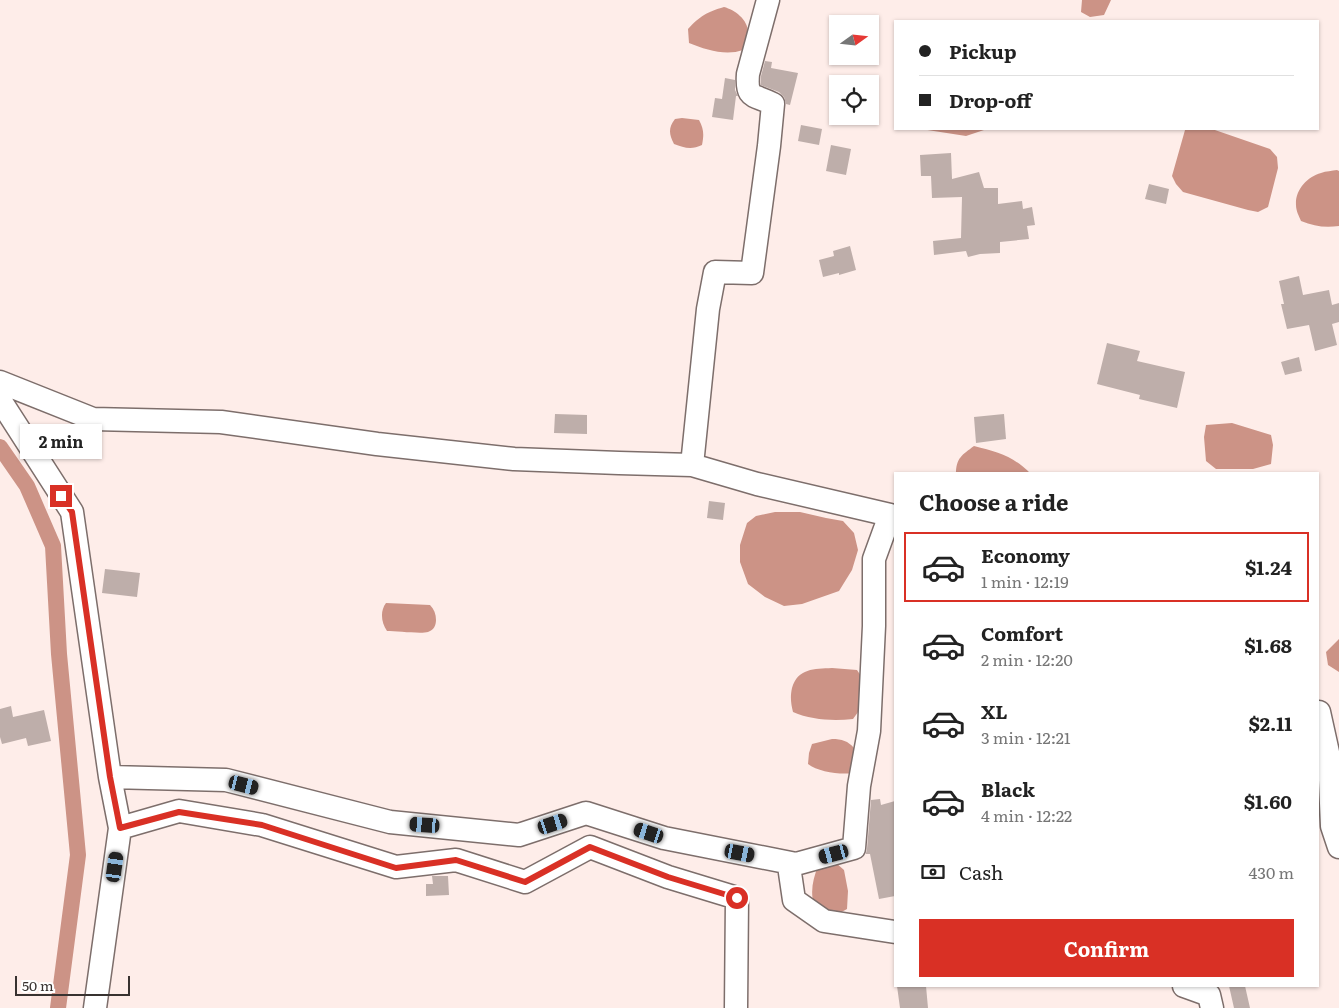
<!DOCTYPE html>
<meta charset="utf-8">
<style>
:root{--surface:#fff;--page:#f6f6f6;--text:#222;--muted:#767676;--line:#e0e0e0;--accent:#d93025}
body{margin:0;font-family:Literata,serif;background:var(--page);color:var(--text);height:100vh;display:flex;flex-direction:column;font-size:19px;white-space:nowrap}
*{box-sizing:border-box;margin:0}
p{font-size:16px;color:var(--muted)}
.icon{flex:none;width:28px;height:28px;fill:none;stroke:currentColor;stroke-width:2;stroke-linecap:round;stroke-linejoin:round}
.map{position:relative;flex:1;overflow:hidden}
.panel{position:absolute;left:894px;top:472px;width:425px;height:515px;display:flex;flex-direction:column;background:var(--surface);border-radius:0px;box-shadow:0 1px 4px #0004}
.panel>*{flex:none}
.top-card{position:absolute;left:894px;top:20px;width:425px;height:110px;border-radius:0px;box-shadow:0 1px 4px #0004;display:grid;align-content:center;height:110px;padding:0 25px;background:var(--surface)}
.needle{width:32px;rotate:75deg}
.tools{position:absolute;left:829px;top:15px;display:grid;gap:10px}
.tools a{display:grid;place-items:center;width:50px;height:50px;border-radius:0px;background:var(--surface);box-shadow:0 1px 4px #0004;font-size:25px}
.scale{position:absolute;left:15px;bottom:12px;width:115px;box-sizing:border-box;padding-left:5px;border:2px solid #383230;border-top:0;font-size:14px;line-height:18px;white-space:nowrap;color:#383230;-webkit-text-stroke:4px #fff;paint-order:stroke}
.end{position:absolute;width:22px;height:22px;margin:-11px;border:6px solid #d93025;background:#fff;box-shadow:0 0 0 2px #fff}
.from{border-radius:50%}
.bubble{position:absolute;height:35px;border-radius:0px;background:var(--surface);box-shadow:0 1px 4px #0004;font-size:16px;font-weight:700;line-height:35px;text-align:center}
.car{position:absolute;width:15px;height:30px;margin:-15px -8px;border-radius:6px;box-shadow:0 0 4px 1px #0007;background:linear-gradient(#222 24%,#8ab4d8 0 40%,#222 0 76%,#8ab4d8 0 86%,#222 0)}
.top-card b{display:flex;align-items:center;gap:18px;height:48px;font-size:19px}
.top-card b+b{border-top:1px solid var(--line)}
.top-card i{width:12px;height:12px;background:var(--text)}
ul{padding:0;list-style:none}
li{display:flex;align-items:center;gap:15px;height:70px;margin:0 10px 8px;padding:0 15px;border:2px solid transparent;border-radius:0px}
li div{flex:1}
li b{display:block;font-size:19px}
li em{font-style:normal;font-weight:700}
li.selected{border-color:var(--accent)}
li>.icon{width:45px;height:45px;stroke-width:1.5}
h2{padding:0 25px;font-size:22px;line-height:60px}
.pay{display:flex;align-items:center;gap:12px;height:55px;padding:0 25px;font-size:19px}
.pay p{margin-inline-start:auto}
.action{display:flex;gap:10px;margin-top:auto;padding:10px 25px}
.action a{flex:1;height:58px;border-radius:0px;background:var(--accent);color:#fff;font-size:20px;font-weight:700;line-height:58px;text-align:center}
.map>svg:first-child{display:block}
</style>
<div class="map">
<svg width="1339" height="1008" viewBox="0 0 1339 1008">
<rect width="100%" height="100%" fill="#feede9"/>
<path fill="#cc9386" d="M 1082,0 L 1111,0 L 1104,15 L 1090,17 L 1081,12 Z
M 724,7 C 735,10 749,20 748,34 C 748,39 745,45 743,50 C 726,56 706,50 689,43 L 688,29 C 700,16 707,12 724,7 Z
M 682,118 L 699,120 C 704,129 704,135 702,145 C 692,150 684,148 674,144 C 669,134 668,128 675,119 Z
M 921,129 L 987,129 L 966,136 Z
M 1187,129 L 1212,129 L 1270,149 L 1277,157 L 1278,168 L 1268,207 L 1258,212 L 1248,210 L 1183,192 L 1176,184 L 1172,176 L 1185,130 Z
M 1337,170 L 1339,171 L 1339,226 C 1324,228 1314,226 1301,221 C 1299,216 1296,211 1296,205 C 1295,190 1307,177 1321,173 C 1326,171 1332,171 1337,170 Z
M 1232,423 L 1271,435 L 1273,445 L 1271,464 L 1253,469 L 1216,469 L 1206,461 L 1204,437 L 1206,425 Z
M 974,446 C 998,452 1013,456 1031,474 L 956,474 C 956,458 962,455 974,446 Z
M 775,512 L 800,512 L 826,518 L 843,521 L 854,533 L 858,550 L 852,570 L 839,591 L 802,604 L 784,606 L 765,597 L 748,584 L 740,562 L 740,545 L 747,523 L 756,516 Z
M 386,603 L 430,605 C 434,609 436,614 436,620 C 436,625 434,630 428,632 C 421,634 396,631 387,631 C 381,622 380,611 386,603 Z
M 1339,639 L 1339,672 L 1328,665 L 1326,652 Z
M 832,668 L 857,670 L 863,679 L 861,708 L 853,719 C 833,721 811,720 793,712 C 791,704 790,697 792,688 C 798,668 814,669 832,668 Z
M 832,739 C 842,739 848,741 854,748 L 853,773 C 841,775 818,772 808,764 L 809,753 L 812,744 Z
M 836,863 L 844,870 L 848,891 L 847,909 L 836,915 L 814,905 C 810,891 813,879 818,866 Z"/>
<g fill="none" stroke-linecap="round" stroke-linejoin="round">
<path stroke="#cc9386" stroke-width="16" d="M 0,447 L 27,486 L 53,546 L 59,654 L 78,855 L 58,1008"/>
</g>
<path fill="#beaeaa" d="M 765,61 L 772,62 L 771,68 L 798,73 L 790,105 L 786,104 L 784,97 L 779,92 L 761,85 L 761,76 Z
M 725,78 L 735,80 L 735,90 L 738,96 L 736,96 L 733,120 L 712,117 L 715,98 L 722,99 Z
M 801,125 L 822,129 L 819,145 L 798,141 Z
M 831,145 L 851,149 L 846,175 L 826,171 Z
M 951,153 L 952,179 L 979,172 L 984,188 L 998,188 L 998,204 L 1022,201 L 1023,209 L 1032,207 L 1035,225 L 1027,226 L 1029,239 L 1000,242 L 1000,253 L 980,254 L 968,257 L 966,251 L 934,255 L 933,241 L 961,238 L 962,197 L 932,198 L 931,176 L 921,176 L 920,155 Z
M 1149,184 L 1169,189 L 1166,204 L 1145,199 Z
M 850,246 L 856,270 L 839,275 L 839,273 L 823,277 L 819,260 L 834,256 L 833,251 Z
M 1299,276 L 1303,295 L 1329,290 L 1332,305 L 1339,303 L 1339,322 L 1332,324 L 1337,345 L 1315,351 L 1309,325 L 1287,329 L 1281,304 L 1284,304 L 1279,281 Z
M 1107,343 L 1140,351 L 1137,361 L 1185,372 L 1177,408 L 1139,399 L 1140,395 L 1097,384 Z
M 1299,357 L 1302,371 L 1285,375 L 1281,362 Z
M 555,414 L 587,415 L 587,434 L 554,433 Z
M 1004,414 L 1006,439 L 976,443 L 974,417 Z
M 709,501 L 725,503 L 723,520 L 707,518 Z
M 105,569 L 140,573 L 137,597 L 102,593 Z
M 11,706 L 13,717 L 44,710 L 51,741 L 28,746 L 26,738 L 2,744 L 0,737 L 0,709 Z
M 880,799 L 881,805 L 895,801 L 895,896 L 879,899 L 870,854 L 866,854 L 866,853 L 867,849 L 871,800 Z
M 432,876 L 448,876 L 449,895 L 426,896 L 426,884 L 433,884 Z
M 897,986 L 926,986 L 928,1008 L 900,1008 Z
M 1229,986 L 1245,986 L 1250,1008 L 1234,1008 Z"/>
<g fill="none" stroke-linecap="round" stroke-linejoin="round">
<defs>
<path id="minor" d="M 0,382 L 93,419 L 221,422 L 377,444 L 514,459 L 619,463 L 692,465 L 757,484 L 890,515 L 874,559 L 874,626 L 869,731 L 859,786 L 854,848 L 796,864
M 0,400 L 72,512 L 110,777 L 120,828 L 95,1008
M 692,465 L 708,309 L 715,272 L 752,273 L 769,146 L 773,104 C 754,94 746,100 748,74 L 768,0
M 1319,712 L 1329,757 L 1332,826 L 1339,847
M 110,777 L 226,780 L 390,822 L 519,835 L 586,813 L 664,838 L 796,864 L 789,866 L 794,900 L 824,921 L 895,932
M 120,828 L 179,811 L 262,825 L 396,867 L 456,860 L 525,882 L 590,847 L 668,877 L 737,898 L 736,1008
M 1184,986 L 1209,995 L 1212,1008"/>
</defs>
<use href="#minor" stroke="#7d6e6b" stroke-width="25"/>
<use href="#minor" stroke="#fff" stroke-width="22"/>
</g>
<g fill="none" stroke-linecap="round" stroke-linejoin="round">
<path stroke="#d93025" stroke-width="6" d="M 61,496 L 72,512 L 110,777 L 120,828 L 179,812 L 262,825 L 396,868 L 456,860 L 525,882 L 590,847 L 668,877 L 737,898"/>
</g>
</svg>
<div class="tools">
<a><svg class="needle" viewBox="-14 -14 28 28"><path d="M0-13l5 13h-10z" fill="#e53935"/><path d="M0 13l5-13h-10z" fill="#767676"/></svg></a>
<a><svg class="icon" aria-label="locate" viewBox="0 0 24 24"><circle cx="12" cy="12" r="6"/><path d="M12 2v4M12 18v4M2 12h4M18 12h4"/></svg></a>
</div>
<div class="scale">50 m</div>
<i class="end from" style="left:737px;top:898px"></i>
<i class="end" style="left:61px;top:496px"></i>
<div class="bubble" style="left:20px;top:424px;width:82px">2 min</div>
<i class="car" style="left:244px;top:785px;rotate:104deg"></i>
<i class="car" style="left:553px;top:824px;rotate:72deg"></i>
<i class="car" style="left:425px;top:825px;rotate:274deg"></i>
<i class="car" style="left:649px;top:833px;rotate:288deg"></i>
<i class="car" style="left:740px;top:853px;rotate:101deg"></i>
<i class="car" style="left:834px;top:854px;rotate:255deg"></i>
<i class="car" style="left:115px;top:867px;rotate:8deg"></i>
<div class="top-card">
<b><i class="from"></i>Pickup</b>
<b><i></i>Drop-off</b>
</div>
<section class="panel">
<h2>Choose a ride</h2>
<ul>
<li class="selected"><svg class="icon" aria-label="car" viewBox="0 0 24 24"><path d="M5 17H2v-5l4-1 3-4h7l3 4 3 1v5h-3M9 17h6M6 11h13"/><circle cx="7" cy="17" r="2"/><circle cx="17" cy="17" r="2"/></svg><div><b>Economy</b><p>1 min · 12:19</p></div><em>$1.24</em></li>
<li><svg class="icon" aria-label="car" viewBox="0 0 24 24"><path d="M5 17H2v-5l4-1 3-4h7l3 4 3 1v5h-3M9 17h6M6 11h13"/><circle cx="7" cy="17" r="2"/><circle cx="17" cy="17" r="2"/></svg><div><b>Comfort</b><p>2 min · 12:20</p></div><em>$1.68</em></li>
<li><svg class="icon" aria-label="car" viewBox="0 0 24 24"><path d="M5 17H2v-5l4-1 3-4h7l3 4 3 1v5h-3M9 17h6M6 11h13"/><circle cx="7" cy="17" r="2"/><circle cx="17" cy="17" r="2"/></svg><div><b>XL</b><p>3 min · 12:21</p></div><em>$2.11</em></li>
<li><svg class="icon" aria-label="car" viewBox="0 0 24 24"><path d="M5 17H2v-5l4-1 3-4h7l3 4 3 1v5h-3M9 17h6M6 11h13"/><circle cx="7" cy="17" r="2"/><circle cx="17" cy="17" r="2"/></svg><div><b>Black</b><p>4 min · 12:22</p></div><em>$1.60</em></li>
</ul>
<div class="pay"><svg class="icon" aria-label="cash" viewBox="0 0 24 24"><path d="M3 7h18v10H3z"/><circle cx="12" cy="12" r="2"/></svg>Cash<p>430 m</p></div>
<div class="action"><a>Confirm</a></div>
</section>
</div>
